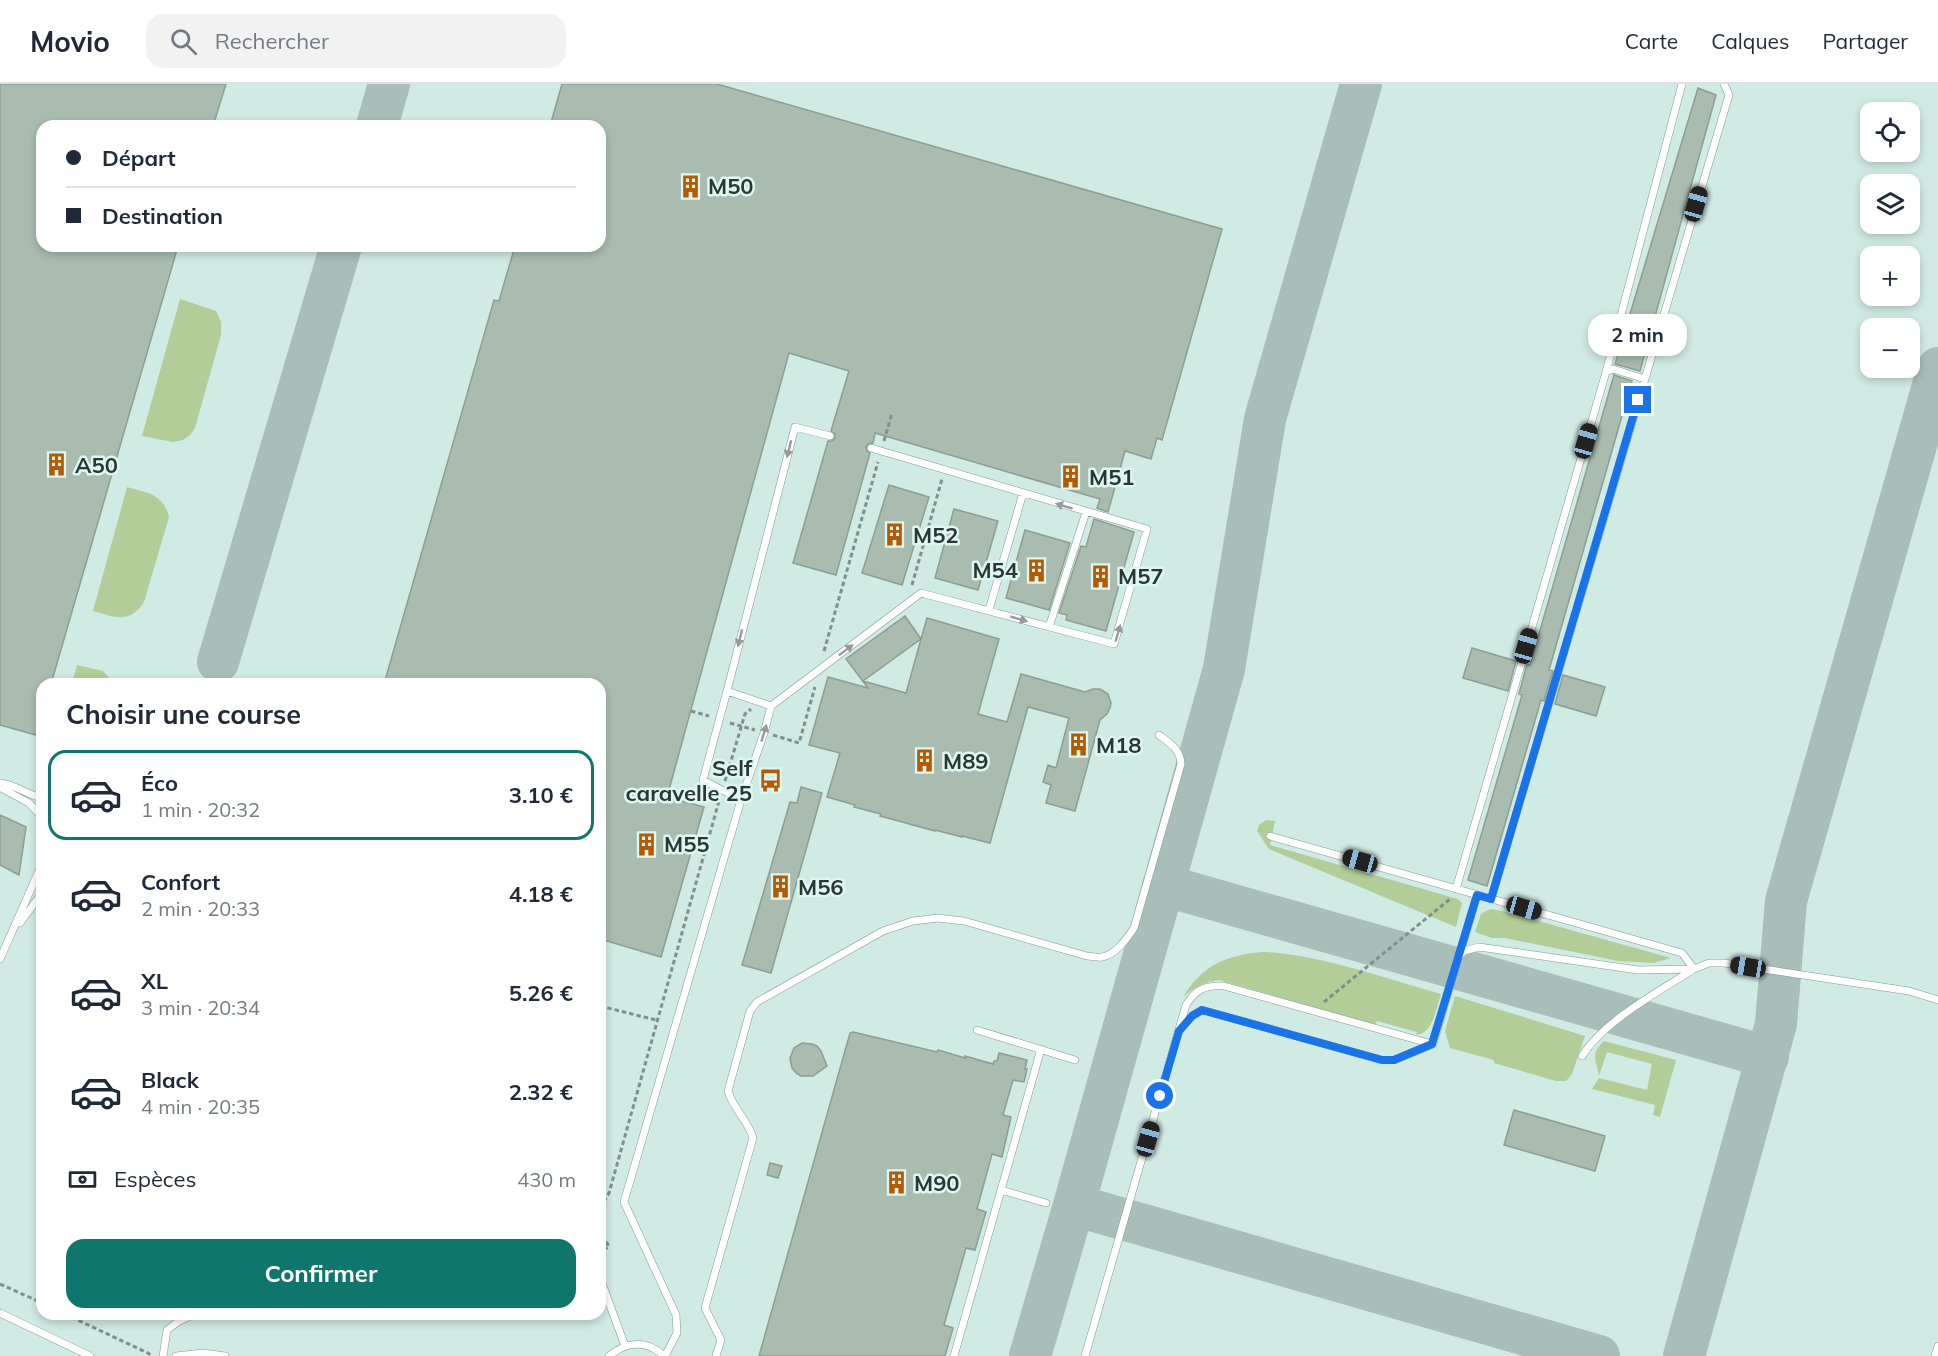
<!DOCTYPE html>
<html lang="fr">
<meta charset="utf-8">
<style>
:root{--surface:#fff;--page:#f2f2f3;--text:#1f2937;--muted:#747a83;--line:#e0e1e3;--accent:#0f766e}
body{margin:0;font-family:Mulish,sans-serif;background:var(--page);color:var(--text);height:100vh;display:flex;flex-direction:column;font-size:22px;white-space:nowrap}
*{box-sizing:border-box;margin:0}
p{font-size:20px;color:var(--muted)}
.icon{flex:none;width:33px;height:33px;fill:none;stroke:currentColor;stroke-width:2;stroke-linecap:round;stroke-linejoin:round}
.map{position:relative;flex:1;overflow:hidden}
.drawer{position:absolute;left:36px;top:594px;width:570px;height:642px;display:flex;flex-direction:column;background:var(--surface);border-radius:18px;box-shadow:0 3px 9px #0003}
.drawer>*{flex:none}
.top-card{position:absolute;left:36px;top:36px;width:570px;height:132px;border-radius:18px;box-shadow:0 3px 9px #0003;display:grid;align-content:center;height:132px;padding:0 30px;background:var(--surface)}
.controls{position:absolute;left:1860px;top:18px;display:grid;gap:12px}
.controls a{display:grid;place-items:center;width:60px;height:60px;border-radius:12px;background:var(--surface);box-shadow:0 3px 9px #0003;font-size:30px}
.end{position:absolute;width:27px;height:27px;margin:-14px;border:8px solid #1a73e8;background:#fff;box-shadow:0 0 0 3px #fff}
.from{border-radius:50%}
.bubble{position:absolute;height:42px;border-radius:18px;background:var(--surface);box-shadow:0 3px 9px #0003;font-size:20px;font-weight:700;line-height:42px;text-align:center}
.car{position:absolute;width:18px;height:36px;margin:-18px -9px;border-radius:8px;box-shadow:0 0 4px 2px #0007;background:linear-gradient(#222 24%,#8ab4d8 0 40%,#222 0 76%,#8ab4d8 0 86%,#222 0)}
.top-card b{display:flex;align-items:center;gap:21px;height:57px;font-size:22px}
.top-card b+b{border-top:2px solid var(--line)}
.top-card i{width:15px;height:15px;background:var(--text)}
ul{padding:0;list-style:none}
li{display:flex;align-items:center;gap:18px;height:90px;margin:0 12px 9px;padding:0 18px;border:3px solid transparent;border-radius:18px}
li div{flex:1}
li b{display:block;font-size:22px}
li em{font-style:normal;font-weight:700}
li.current{border-color:var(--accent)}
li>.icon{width:54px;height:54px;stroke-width:1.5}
h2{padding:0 30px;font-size:27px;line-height:72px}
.pay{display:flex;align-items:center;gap:15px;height:66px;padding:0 30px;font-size:22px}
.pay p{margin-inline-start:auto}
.primary-button{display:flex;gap:12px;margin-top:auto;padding:12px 30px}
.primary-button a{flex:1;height:69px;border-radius:18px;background:var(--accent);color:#fff;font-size:24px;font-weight:700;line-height:69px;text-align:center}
header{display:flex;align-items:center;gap:36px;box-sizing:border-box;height:84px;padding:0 30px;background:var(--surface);border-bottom:2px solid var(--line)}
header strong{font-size:28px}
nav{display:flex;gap:33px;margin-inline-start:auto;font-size:21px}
.search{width:420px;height:54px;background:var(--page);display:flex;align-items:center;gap:15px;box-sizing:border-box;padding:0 21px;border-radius:18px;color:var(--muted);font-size:22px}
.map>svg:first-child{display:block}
</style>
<header>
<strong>Movio</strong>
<div class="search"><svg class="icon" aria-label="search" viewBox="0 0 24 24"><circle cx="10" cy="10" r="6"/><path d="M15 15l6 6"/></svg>Rechercher</div>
<nav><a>Carte</a><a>Calques</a><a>Partager</a></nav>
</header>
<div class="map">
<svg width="1938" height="1272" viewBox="0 0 1938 1272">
<rect width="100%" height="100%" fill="#d0eae4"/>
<path fill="#b2cd97" d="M 198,162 L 243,162 C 227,171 214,168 197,164 Z
M 180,215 L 216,227 L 221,238 L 221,251 L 195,344 L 190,351 L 183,356 L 173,358 L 142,352 Z
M 127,403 C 147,409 163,409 169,433 L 144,518 C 129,541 115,533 93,527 Z
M 77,581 L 103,587 L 114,600 L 72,600 Z
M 1266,736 L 1275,737 L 1270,761 L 1458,815 L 1462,819 L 1456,843 L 1269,765 L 1257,747 L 1259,741 Z
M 1490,825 L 1502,827 L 1671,874 L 1654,879 L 1618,877 L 1505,854 L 1492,854 L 1475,848 L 1481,830 Z
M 1265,868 C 1325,872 1383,894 1441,910 C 1436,924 1433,950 1416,951 L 1417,948 L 1377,937 L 1375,941 L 1219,896 C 1203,898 1195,903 1183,913 C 1202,881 1228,870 1265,868 Z
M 1455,912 L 1585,952 L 1572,990 L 1566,997 L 1556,997 L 1494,979 L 1494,976 L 1450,964 L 1445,947 Z
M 1604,957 L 1676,976 L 1660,1033 L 1653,1031 L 1655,1021 L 1592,1005 L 1599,994 L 1647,1006 L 1652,980 L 1607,968 L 1599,992 C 1596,976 1590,969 1604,957 Z"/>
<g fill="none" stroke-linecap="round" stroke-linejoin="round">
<path stroke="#a8beb8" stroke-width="42" d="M 377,42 L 389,0
M 218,578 L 341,162
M 1163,801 L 1768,973
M 1074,1121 L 1599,1272
M 1030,1272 L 1074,1121 L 1224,585 L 1265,335 L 1361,0
M 1684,1272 L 1776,940 L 1786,817 L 1938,284"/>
</g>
<path fill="#a9bcaf" stroke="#8c9e91" stroke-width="1.5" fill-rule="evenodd" d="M 0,0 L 226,0 L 213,42 L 42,42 L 42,162 L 178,162 L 51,600 L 42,600 L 42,630 L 36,651 L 0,641 Z
M 562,0 L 717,0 L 1222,145 L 1162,356 L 1157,354 L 1151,375 L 1125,367 L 1108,428 L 1097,424 L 1100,415 L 875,349 L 873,359 L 868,360 L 866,363 L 867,367 L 870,369 L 836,491 L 793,479 L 828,357 L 832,357 L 835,354 L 835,350 L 831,347 L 849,287 L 789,269 L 667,713 L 704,723 L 661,873 L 600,855 L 600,600 L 384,600 L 494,216 L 499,217 L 515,162 L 600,162 L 600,42 L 550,42 Z
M 1698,4 L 1716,11 L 1640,287 L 1615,280 Z
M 1614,291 L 1632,297 L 1549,586 L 1553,587 L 1544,617 L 1541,616 L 1487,802 L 1468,796 L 1522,611 L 1519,610 L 1527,580 L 1530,581 Z
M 889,401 L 929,413 L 902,501 L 862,489 Z
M 954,425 L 998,437 L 978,506 L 935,494 Z
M 1094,435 L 1134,448 L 1106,547 L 1066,536 L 1067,531 L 1059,529 L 1081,462 L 1086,463 Z
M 1025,446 L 1070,459 L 1049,526 L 1006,514 Z
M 905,532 L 921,555 L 927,534 L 999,555 L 978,630 L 1007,638 L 1021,590 L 1085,608 L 1093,605 L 1100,605 L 1108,610 L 1111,619 L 1110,624 L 1107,630 L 1100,636 L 1075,727 L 1046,719 L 1051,701 L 1043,698 L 1048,681 L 1056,684 L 1069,634 L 1028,623 L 990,759 L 962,752 L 962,753 L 935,746 L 935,747 L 880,732 L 881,730 L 854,723 L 855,721 L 827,713 L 840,669 L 809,661 L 828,593 L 868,604 L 846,575 ZM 921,555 L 906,609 L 863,597 Z
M 1472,564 L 1516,577 L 1508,607 L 1463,594 Z
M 1563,591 L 1605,603 L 1596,632 L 1555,620 Z
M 801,703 L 822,709 L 771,889 L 742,881 L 790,718 L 797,719 Z
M 0,731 L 26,743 L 19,791 L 0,781 Z
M 853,948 L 937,968 L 938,966 L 965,974 L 965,972 L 993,980 L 994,977 L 997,977 L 999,969 L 1027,976 L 1025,985 L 1027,985 L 1024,998 L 1013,996 L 1003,1031 L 1011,1033 L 1002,1073 L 992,1070 L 977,1125 L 986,1128 L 975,1166 L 966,1164 L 944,1241 L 953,1244 L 945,1272 L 759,1272 L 850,949 Z
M 802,959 L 812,960 L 817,962 L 821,967 L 827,982 L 813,992 L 801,992 L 796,989 L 792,984 L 790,974 L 794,964 Z
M 1514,1026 L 1605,1052 L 1595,1087 L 1504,1061 Z
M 770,1079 L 782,1082 L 778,1094 L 767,1091 Z"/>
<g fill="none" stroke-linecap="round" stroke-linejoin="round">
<defs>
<path id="service" d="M 1606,288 L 1682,0
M 830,352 L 795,343 L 727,607 L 771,622 L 921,509 L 1114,560 L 1147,445 L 871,364
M 989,526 L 1023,409
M 1049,543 L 1086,428
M 727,607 L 703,696 L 741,716
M 0,699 C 14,700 28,711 42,714
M 0,702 L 3,705 L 29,719 L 42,733
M 1456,805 L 1606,288 L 1613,285 L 1645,295
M 1491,815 L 1729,11 L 1724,0
M 20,839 L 42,809
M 1459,872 L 1477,811
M 0,875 L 42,780
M 977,946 L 1075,976
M 1179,947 L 1192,932 L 1202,926 L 1382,976 L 1394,976 L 1433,960 L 1458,874 L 1464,867 L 1479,863 L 1638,886 L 1694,885 L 1682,869 L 1270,752
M 1582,972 C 1605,936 1658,908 1694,885 L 1709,879 L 1724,879 L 1909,907 L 1938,916
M 1001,1106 L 1046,1119
M 600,1194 L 625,1262
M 0,1229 L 90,1272
M 163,1272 L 167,1246 L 179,1237 L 195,1230
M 176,1272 L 203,1269 L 225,1272
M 609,1272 C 627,1257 647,1256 664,1272
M 665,1272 L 677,1249 L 676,1231 L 624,1118 L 741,716 L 764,649 L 771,622
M 716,1272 L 721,1256 L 705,1224 L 753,1054 C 748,1036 733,1025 728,1007 L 750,927 L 757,918 L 883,847 L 913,837 L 938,834 L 964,837 L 1087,872 C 1092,872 1098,874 1102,873 C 1116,871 1127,854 1134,844 L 1181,680 C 1180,665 1171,660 1159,651
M 954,1272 L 1041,965
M 1085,1272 L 1186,921 C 1196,905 1205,901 1224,902 L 1432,960
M 1935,1272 L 1938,1262"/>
</defs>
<use href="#service" stroke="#819993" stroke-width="8"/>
<path stroke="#7f918c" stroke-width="3" stroke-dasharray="4.5 3" stroke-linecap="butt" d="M 884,357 L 892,329
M 912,501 L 942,395
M 824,567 L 878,378
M 691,627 L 709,632
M 730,639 L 755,646
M 773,651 L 799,659 L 815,603
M 725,697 L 745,630 L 751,625
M 1324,918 L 1450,815
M 600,922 L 656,936
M 600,1124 L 609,1109 L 719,717
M 600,1154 L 606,1157 L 609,1163 L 600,1167
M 0,1200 L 42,1219
M 65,1230 L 152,1271"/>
<use href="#service" stroke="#fff" stroke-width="7"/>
</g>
<defs><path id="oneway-solid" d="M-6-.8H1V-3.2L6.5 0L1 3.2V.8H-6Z" transform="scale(1.5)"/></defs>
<g fill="#969a99">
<use href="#oneway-solid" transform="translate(789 365) rotate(104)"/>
<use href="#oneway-solid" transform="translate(1064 422) rotate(-163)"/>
<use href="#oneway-solid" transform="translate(1019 535) rotate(16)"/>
<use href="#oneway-solid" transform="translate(1118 549) rotate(-74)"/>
<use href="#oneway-solid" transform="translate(740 554) rotate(104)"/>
<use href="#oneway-solid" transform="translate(846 566) rotate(-37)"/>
<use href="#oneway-solid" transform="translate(764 649) rotate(-73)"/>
</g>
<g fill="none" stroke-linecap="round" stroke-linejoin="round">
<path stroke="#1a73e8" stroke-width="8" d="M 1160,1012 L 1179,947 L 1192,932 L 1202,926 L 1382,976 L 1394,976 L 1432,960 L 1477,811 L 1491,815 L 1638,316"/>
</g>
<defs>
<symbol id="building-bare" viewBox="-9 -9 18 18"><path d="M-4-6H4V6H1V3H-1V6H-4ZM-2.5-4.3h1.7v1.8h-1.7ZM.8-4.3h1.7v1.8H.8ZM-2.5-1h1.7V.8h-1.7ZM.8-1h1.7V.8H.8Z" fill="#b65a01" stroke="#ddf7f1" stroke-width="2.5" paint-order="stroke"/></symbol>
<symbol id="bus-bare" viewBox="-9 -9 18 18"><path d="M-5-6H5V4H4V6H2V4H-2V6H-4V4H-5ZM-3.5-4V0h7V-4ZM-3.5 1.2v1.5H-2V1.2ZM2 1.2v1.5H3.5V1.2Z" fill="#b65a01" stroke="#ddf7f1" stroke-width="2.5" paint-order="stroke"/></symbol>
</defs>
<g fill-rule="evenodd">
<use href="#building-bare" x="674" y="86" width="33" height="33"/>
<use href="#building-bare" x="40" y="364" width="33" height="33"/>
<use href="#building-bare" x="1054" y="376" width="33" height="33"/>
<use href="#building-bare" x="878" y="434" width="33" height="33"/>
<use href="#building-bare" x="1020" y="470" width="33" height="33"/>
<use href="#building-bare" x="1084" y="476" width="33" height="33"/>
<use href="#building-bare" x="1062" y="644" width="33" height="33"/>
<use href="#building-bare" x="908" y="660" width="33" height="33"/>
<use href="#bus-bare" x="754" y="680" width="33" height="33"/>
<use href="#building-bare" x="630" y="744" width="33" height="33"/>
<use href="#building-bare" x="764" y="786" width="33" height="33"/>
<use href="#building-bare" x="880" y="1082" width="33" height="33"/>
</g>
<g text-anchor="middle" stroke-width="5" stroke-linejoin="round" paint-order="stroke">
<g font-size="22" font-weight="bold" fill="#2c3633" stroke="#ddf7f1" text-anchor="start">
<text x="708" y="110">M50</text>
<text x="75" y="389">A50</text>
<text x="1089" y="401">M51</text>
<text x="913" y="459">M52</text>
<text x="1018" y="494" text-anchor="end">M54</text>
<text x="1118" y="500">M57</text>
<text x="1096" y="669">M18</text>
<text x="943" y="685">M89</text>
<text x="752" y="692" text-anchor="end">Self<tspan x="752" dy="25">caravelle 25</tspan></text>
<text x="664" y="768">M55</text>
<text x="798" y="811">M56</text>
<text x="914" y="1107">M90</text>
</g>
</g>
</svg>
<div class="controls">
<a><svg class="icon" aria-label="locate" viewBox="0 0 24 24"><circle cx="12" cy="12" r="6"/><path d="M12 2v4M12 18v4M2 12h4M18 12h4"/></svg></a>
<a><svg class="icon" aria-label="layers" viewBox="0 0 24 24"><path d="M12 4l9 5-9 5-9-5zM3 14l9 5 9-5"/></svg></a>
<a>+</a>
<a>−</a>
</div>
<i class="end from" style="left:1160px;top:1012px"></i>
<i class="end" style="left:1638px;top:316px"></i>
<div class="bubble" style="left:1588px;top:230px;width:99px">2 min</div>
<i class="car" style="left:1696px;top:120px;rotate:16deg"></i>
<i class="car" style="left:1586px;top:357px;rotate:16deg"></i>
<i class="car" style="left:1526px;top:562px;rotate:16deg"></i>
<i class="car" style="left:1360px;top:777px;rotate:286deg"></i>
<i class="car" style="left:1524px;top:824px;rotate:106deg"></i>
<i class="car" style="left:1748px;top:883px;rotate:279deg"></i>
<i class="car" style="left:1148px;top:1055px;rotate:16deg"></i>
<div class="top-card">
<b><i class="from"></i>Départ</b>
<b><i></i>Destination</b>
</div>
<section class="drawer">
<h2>Choisir une course</h2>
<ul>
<li class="current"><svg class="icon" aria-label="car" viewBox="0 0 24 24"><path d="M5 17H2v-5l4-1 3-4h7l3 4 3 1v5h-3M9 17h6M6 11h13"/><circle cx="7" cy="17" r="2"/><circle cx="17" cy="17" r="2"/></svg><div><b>Éco</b><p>1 min · 20:32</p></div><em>3.10 €</em></li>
<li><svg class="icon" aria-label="car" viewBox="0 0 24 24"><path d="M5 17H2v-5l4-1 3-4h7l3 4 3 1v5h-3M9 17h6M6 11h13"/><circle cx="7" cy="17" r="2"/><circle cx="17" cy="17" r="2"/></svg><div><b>Confort</b><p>2 min · 20:33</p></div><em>4.18 €</em></li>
<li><svg class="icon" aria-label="car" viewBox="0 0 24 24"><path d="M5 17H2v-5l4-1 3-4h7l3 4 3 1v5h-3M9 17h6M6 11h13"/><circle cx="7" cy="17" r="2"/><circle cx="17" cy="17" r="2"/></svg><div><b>XL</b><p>3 min · 20:34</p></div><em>5.26 €</em></li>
<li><svg class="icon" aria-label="car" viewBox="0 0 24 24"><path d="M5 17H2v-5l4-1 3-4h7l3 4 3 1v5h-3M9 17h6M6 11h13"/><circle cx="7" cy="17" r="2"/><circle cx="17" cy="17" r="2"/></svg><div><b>Black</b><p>4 min · 20:35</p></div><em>2.32 €</em></li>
</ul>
<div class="pay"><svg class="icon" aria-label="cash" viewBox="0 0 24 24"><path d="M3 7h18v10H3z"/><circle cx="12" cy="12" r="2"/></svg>Espèces<p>430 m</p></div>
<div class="primary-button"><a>Confirmer</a></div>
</section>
</div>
